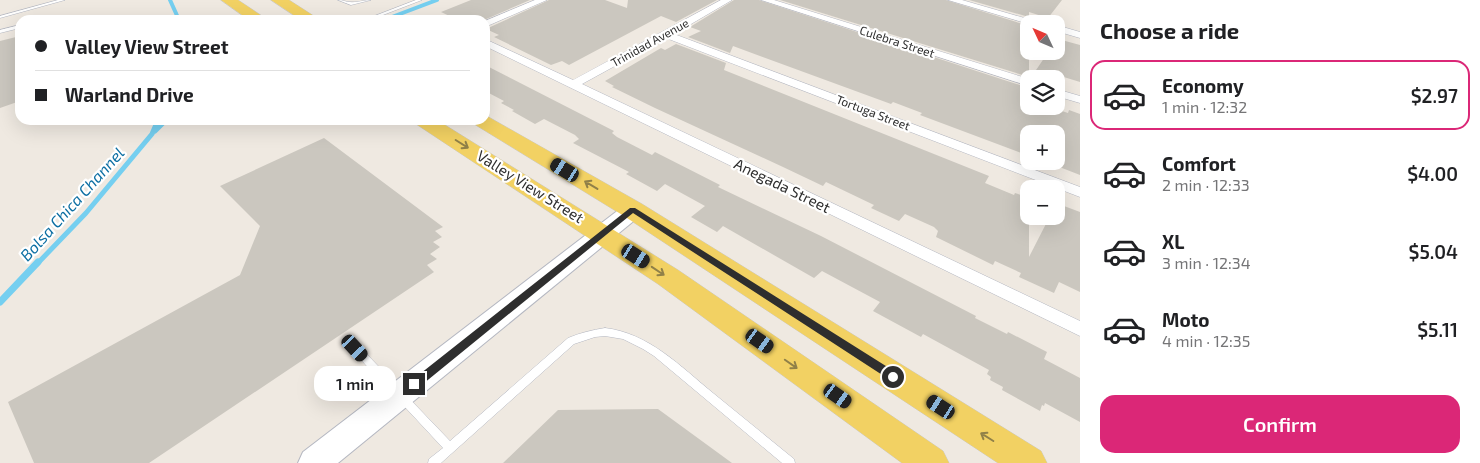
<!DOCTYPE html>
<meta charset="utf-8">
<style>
:root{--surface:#fff;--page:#f6f6f6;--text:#202124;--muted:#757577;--line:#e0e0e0;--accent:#db2777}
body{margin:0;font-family:"Exo 2",sans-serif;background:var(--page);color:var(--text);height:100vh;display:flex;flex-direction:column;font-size:19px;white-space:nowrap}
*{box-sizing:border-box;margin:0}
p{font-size:16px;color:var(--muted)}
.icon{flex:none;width:28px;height:28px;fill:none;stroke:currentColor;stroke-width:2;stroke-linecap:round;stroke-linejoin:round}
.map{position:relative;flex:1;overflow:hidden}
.details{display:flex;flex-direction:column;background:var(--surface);width:400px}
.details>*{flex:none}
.top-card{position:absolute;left:15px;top:15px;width:475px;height:110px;border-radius:15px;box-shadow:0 5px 20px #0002;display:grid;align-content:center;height:110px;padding:0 20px;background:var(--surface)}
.needle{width:32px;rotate:314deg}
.buttons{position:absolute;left:1020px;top:15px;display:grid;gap:10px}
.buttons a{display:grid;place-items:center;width:45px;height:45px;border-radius:10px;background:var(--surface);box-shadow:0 5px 20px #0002;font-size:25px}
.end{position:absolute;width:22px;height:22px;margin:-11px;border:6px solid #2e2e2e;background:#fff;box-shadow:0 0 0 2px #fff}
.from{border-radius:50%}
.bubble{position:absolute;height:35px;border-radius:15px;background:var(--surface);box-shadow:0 5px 20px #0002;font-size:16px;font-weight:600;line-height:35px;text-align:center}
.car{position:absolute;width:15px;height:30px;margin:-15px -8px;border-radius:6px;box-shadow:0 0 4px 1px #0007;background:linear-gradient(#222 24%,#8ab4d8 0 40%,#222 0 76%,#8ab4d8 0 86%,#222 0)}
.top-card b{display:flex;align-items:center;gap:18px;height:48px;font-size:19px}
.top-card b+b{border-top:1px solid var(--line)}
.top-card i{width:12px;height:12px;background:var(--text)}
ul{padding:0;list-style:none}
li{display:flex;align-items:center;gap:15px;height:70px;margin:0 10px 8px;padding:0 10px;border:2px solid transparent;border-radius:15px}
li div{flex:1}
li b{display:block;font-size:19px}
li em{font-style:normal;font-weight:600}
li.current{border-color:var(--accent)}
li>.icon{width:45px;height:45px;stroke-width:1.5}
h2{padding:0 20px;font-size:22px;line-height:60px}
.primary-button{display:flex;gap:10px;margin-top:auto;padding:10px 20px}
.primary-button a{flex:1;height:58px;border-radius:15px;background:var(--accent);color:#fff;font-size:20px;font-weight:600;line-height:58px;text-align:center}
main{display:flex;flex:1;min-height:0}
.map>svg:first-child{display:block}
</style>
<main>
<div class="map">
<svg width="1080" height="463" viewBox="0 0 1080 463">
<rect width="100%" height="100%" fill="#efe9e1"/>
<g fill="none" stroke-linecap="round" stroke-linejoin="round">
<path stroke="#75cff0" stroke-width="4" d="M 170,0 L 179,20
M 384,20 L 437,0"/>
<path stroke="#75cff0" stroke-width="5" d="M 155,131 L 166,120
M 37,264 L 86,213 L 152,134 L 158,120"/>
<path stroke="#75cff0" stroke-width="7" d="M 0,302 L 38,262"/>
</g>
<path fill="#cbc7bf" d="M 471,0 L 530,0 L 484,20 L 458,20 L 441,12 Z
M 549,0 L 605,0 L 627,8 L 628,0 L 717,0 L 676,22 L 661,16 L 569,65 L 562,61 L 551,65 L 494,37 L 499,35 L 486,29 Z
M 734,0 L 759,0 L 1029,88 L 1029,106 L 1047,106 L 1068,113 L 1069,110 L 1080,114 L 1080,175 L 1044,161 L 1056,161 L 1056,134 L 1029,134 L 1029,156 L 920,115 L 922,113 L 893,102 L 891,104 L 733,46 L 730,53 L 688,37 L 701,31 L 690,27 Z
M 780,0 L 946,0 L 1029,26 L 1029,77 Z
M 969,0 L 1062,0 L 1048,18 L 1029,12 L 1029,17 Z
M 20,36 L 20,101 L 0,108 L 0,41 Z
M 1058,39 L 1080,45 L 1080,82 L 1054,74 L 1051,79 L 1034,73 L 1049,51 L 1056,51 Z
M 676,44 L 726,63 L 724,70 L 989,176 L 985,183 L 1014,195 L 1015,193 L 1029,198 L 1029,257 L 1050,216 L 1056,216 L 1056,203 L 1080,212 L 1080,292 L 1059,282 L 1054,293 L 1019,277 L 1021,273 L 995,261 L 993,265 L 936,237 L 938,231 L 934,227 L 905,214 L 899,221 L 871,208 L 874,205 L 826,182 L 823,186 L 783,167 L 655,108 L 612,87 L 614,86 L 605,81 L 661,48 L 665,50 Z
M 485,65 L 614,131 L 612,133 L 617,137 L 652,155 L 655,152 L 720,185 L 718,187 L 821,236 L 976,316 L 975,318 L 1007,334 L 1008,332 L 1047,352 L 1044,359 L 1080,378 L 1080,422 L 1045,403 L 1044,406 L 1042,405 L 1040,411 L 1002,390 L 1003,387 L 990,380 L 991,377 L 987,374 L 989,370 L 923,334 L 921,337 L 873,311 L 880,302 L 822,271 L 814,278 L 723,226 L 717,232 L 691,217 L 705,206 L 665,184 L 657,191 L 626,174 L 629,172 L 573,143 L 579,139 L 575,135 L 544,119 L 535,124 L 512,111 L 514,110 L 501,103 L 504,101 L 485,91 Z
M 324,138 L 443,227 L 435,231 L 442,237 L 433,242 L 440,247 L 430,254 L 437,259 L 427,265 L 434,272 L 149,463 L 34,463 L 8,402 L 240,275 L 260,226 L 220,186 Z
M 658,409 L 732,463 L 503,463 L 558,410 Z"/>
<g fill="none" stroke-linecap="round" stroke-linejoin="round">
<defs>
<path id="lane" d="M 58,0 L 65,0 L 0,18 L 0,16 Z
M 338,0 C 343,0 346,2 350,2 C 356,3 365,0 371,0 L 351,5 Z
M 416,0 L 422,0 L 370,20 L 364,20 Z
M 52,16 L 54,17 C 50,20 45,20 40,20 Z
M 20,25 L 20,28 L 0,33 L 0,30 Z
M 605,328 C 649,333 681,367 713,393 C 740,415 767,437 794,459 L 795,463 L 782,463 L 654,356 L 643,349 L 623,339 L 605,336 L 595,337 L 574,344 L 441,463 L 428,463 L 429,459 L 443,448 L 350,348 L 352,345 L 355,344 L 358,345 L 450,441 L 568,338 C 580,333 592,330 605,328 Z"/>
<path id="street" d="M 535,0 L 547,0 L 485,27 L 485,21 Z
M 721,0 L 732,0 L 674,34 L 1080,187 L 1080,197 L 666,38 L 582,84 L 1080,321 L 1080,336 L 485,46 L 485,39 L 573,80 Z
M 761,0 L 774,0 L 1029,79 L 1029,86 Z
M 948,0 L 962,0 L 1045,24 L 1029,24 Z
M 1056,25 L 1080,32 L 1080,38 L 1056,31 Z
M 1056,89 L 1080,96 L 1080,103 L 1056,96 Z"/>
<path id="secondary" d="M 633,203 L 641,205 L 644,210 L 641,215 L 338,463 L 298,463 L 303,452 L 625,205 Z"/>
<path id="primary" d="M 221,0 L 238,0 L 268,20 L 249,20 Z
M 271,0 L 289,0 L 320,20 L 301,20 Z
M 485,115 L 642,204 L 1041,451 L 1047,463 L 998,463 L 624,216 L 474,124 L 471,120 L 485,120 Z
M 413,120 L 437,120 L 678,270 L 943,451 L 949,463 L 902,463 L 658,284 L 416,124 Z"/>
</defs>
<use href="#lane" stroke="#b4b7c1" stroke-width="1"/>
<use href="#street" stroke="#b4b7c1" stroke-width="1"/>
<use href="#secondary" stroke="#b4b7c1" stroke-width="2"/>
<use href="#primary" stroke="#c9c9c9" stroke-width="1"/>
<use href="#lane" fill="#fff" fill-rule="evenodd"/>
<use href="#street" fill="#fff" fill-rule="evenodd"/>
<use href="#secondary" fill="#fff" fill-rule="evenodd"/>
<use href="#primary" fill="#f2d163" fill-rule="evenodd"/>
</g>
<defs><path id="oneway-shaft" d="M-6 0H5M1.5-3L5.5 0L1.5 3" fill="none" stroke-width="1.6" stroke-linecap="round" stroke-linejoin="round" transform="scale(1.25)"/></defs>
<g stroke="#908048">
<use href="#oneway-shaft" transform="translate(462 144) rotate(32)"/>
<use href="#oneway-shaft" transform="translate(591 185) rotate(-149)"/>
<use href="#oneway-shaft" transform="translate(658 271) rotate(34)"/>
<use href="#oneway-shaft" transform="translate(791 364) rotate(35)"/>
<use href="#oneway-shaft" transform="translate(987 437) rotate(-148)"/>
</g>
<path fill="#2e2e2e" d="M 630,208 L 635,208 L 897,373 L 897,380 L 890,380 L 633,213 L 418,388 L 411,388 L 411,381 Z"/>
<g text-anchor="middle" stroke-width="4.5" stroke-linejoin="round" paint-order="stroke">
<g font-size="12" fill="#2e2e2e" stroke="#fff">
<text transform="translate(897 42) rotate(18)" y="4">Culebra Street</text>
<text transform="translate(650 43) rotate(-29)" y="4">Trinidad Avenue</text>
<text transform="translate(873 113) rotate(21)" y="4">Tortuga Street</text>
</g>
<g font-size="15" fill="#2e2e2e" stroke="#fff">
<text transform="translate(782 186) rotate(26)" y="5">Anegada Street</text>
<text transform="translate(530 187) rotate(32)" y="5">Valley View Street</text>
</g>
<g font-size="16" font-style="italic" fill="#0d6fa3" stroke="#fff">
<text transform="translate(72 204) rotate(-48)" y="6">Bolsa Chica Channel</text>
</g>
</g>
</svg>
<div class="buttons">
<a><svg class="needle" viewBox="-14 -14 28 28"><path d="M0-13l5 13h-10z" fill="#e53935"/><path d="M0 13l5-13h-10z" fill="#757577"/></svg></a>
<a><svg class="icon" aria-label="layers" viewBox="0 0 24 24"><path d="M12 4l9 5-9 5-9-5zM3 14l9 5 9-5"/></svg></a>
<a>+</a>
<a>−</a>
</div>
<i class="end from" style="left:893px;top:377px"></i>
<i class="end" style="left:414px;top:384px"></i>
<div class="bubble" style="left:314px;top:366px;width:82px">1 min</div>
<i class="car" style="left:565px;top:170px;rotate:301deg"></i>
<i class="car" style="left:636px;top:256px;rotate:123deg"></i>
<i class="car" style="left:760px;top:341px;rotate:125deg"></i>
<i class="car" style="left:355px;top:348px;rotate:137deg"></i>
<i class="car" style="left:838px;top:396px;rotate:125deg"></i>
<i class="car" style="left:941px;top:407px;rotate:303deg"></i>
<div class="top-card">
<b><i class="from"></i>Valley View Street</b>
<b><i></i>Warland Drive</b>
</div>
</div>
<section class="details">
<h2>Choose a ride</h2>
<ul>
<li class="current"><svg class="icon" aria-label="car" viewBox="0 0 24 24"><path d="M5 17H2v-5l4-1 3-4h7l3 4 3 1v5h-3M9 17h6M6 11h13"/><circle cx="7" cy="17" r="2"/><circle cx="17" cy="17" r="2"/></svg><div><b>Economy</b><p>1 min · 12:32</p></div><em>$2.97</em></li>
<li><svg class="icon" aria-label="car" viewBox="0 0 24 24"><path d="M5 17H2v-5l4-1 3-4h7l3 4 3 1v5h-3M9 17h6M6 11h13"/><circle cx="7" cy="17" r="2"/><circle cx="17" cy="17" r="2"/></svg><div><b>Comfort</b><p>2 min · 12:33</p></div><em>$4.00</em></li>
<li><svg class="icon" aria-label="car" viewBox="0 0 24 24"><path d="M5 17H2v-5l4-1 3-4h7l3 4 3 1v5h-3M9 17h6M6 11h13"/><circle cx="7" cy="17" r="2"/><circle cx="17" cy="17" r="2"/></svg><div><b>XL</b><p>3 min · 12:34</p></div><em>$5.04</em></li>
<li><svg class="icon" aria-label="car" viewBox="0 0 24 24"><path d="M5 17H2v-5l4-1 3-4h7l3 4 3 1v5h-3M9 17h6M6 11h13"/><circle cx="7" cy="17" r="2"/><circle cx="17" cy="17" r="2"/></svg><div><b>Moto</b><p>4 min · 12:35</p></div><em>$5.11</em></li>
</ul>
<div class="primary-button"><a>Confirm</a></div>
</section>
</main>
